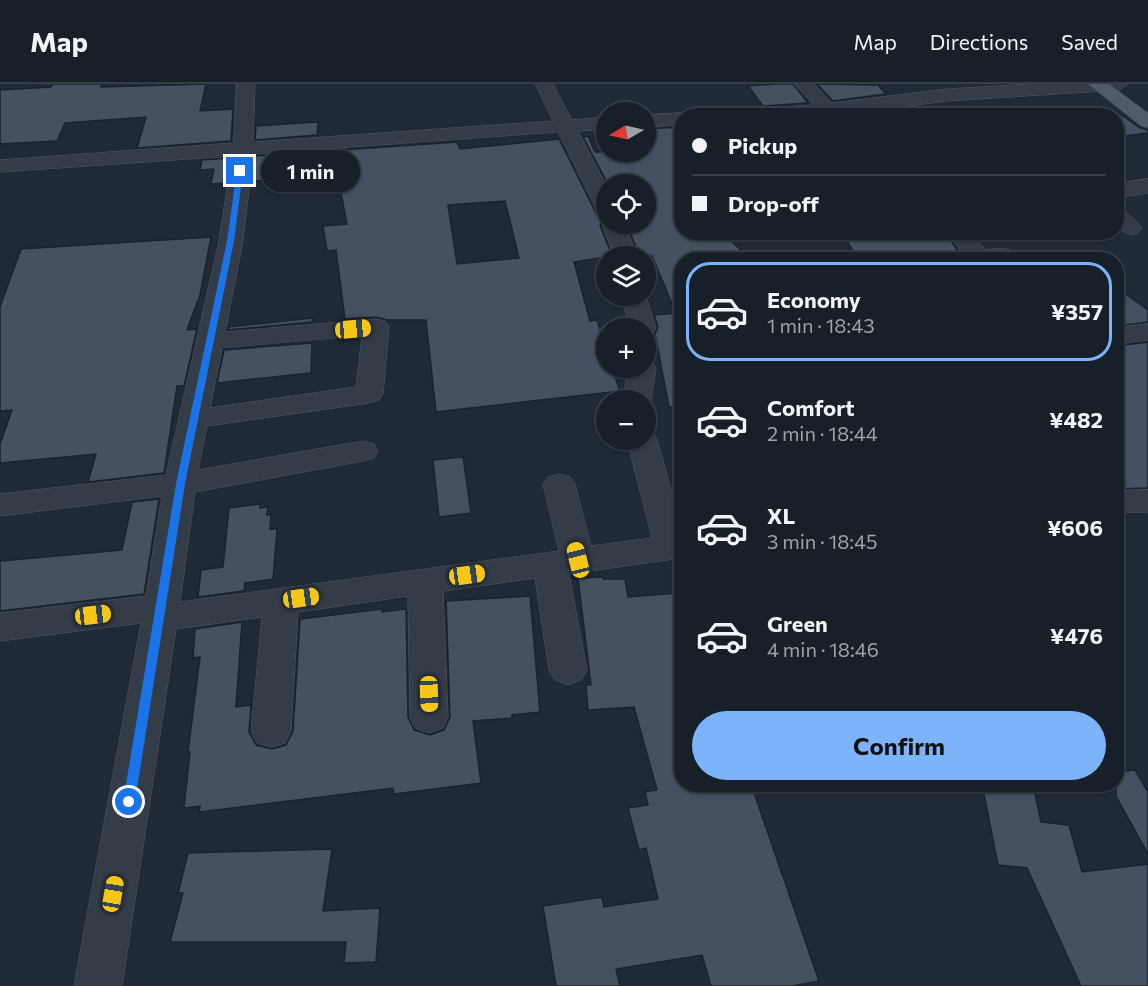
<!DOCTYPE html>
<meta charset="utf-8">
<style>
:root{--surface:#172028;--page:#202830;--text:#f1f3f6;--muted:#9ea3a8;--line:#363e45;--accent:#7db3f8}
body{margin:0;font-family:Commissioner,sans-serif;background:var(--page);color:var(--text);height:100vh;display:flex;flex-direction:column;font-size:22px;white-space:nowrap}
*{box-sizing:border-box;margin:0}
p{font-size:20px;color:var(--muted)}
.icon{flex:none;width:33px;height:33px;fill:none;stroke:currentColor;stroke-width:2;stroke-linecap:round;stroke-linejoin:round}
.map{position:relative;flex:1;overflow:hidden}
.details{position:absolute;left:674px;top:168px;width:450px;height:540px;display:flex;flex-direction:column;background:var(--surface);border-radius:24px;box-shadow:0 2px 4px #0004,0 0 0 2px var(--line)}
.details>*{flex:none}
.top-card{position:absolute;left:674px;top:24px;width:450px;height:132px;border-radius:24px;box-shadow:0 2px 4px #0004,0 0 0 2px var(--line);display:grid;align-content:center;height:132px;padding:0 18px;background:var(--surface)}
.needle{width:39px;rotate:261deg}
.controls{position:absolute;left:596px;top:18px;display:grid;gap:12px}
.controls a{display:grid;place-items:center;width:60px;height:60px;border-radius:50%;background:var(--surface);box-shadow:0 2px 4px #0004,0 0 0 2px var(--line);font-size:30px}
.end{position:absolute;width:27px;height:27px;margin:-14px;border:8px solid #1a73e8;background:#fff;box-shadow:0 0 0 3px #fff}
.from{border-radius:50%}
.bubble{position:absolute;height:42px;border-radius:21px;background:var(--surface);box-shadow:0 2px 4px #0004,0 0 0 2px var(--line);font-size:20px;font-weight:700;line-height:42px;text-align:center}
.car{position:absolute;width:18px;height:36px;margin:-18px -9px;border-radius:8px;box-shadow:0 0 4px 2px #0007;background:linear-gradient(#f5c518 24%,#345 0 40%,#f5c518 0 76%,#345 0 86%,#f5c518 0)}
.top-card b{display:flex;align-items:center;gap:21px;height:57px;font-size:22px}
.top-card b+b{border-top:2px solid var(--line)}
.top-card i{width:15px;height:15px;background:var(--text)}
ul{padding:10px 0 0;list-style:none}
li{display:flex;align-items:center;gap:18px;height:99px;margin:0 12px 9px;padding:0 6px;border:3px solid transparent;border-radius:24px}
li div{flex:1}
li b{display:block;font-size:22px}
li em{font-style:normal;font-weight:700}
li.selected{border-color:var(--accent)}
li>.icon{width:54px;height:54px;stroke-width:1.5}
.action{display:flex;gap:12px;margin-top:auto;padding:12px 18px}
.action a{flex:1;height:69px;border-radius:36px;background:var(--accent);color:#111;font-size:24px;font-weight:700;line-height:69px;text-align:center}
header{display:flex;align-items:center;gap:36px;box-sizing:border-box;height:84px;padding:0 30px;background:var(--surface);border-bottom:2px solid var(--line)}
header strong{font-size:28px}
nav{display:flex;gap:33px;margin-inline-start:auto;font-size:21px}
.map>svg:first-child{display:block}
</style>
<header>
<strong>Map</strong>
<nav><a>Map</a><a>Directions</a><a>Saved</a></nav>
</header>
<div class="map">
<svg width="1148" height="902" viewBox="0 0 1148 902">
<rect width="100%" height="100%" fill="#1f2a36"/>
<path fill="#213637" d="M 898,21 L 910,22 L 920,31 L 860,30 L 859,26 Z"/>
<path fill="#455160" stroke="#1a232d" stroke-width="1.5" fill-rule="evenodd" d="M 53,0 L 102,0 L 101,3 L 206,0 L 200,27 L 233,25 L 231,57 L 137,64 L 146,33 L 65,39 L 57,57 L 0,60 L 0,6 L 51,3 Z
M 774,0 L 793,0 L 808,19 L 763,22 L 748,2 Z
M 817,0 L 878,1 L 886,10 L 833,17 Z
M 1116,27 L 1140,44 L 1148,46 L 1148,49 L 1116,53 Z
M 318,38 L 317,51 L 255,56 L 256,42 Z
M 681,43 L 681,148 L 722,148 L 751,176 L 681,176 L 681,322 L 669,323 L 655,250 L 658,243 L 654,231 L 676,229 L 652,172 L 640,172 L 626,140 L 645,140 L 645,100 L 608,100 L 583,53 L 588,52 L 595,68 L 645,68 L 645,45 Z
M 559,55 L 596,129 L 606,132 L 600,141 L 612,172 L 574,178 L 590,237 L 597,236 L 606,264 L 606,284 L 612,284 L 620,307 L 436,328 L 426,236 L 387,236 L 376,233 L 345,235 L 336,166 L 327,167 L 323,142 L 347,140 L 338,93 L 331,93 L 328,67 L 457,58 L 460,65 ZM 505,117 L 519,174 L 457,180 L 448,121 Z
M 316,68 L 315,82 L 275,86 L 274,96 L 252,97 L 255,72 Z
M 229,74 L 226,99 L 211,100 L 214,85 L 200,86 L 202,76 Z
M 841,148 L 945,148 L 958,167 L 909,171 L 913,176 L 859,176 Z
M 211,153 L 200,211 L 187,246 L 197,245 L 184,302 L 177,302 L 164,389 L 88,398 L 96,370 L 0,379 L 0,360 L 12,326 L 0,327 L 0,223 L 21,165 Z
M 1116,203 L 1148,226 L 1148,238 L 1116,242 Z
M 313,234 L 312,238 L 228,246 L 228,243 Z
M 1148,258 L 1148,404 L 1116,405 L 1116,262 Z
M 312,259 L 311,289 L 217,299 L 224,266 Z
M 463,373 L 471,429 L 439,433 L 433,376 Z
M 159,415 L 144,510 L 0,527 L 0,477 L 122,466 L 132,418 Z
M 260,420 L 260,424 L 268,423 L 267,431 L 271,430 L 270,445 L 277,445 L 273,495 L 245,499 L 244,507 L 198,513 L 201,486 L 223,483 L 229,424 Z
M 603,493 L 603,495 L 625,495 L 628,513 L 678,509 L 681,521 L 681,700 L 751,700 L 819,897 L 793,902 L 711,902 L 702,871 L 616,885 L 620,902 L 556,902 L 543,822 L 602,813 L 604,823 L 658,815 L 646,764 L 639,766 L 628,724 L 648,721 L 645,708 L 657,706 L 634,623 L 588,626 L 586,601 L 591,601 L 578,494 Z
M 530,512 L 540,628 L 512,631 L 512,634 L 473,637 L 481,699 L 394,710 L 393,704 L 199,728 L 200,722 L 184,724 L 190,668 L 188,668 L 200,573 L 193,574 L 195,545 L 242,538 L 236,623 L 251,621 L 249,648 L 256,661 L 272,665 L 286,661 L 293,647 L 300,535 L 382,525 L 382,528 L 406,525 L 408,633 L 414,646 L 430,651 L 444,646 L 450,633 L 446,517 Z
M 1135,686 L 1148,708 L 1148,770 L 1116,712 L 1116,688 Z
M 982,700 L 1033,700 L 1041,738 L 1069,741 L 1082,788 L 1148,780 L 1148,902 L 1081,902 L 1027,784 L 998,781 Z
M 332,765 L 323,827 L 380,824 L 376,878 L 344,879 L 346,858 L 170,858 L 183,809 L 178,809 L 188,769 Z"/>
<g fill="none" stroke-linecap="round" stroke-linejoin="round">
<defs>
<path id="minor" d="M 237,0 L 255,0 L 253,58 L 553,37 L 535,0 L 553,0 L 572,36 L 606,33 L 606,45 L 578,47 L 606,101 L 606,130 L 598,128 L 595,123 L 558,48 L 253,70 L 243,157 L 225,248 L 376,235 L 385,237 L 389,243 L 383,310 L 379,316 L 369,319 L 207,342 L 198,386 L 363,357 L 374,360 L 378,367 L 374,374 L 363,377 L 195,408 L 180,518 L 559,467 L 543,400 L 548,393 L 559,390 L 570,393 L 575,400 L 591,462 L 652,454 L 627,356 L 645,356 L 645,347 L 653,349 L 657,356 L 681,440 L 681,474 L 569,490 L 587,586 L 581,596 L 568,601 L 555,596 L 549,586 L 535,494 L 443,507 L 448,633 L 443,644 L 429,649 L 415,644 L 410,633 L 408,512 L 298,528 L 291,647 L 285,659 L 271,663 L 257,659 L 251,647 L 262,533 L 176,545 L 122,902 L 74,902 L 141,539 L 0,557 L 0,529 L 146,512 L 162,412 L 0,432 L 0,410 L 166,391 L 219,157 L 232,72 L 0,88 L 0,76 L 233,59 ZM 362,252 L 356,303 L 210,324 L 222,264 Z
M 795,0 L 814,0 L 832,19 L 947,5 L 1032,0 L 1128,0 L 1119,6 L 947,17 L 829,32 L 730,32 L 739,26 L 813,21 Z
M 681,29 L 688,32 L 681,32 L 681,41 L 645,43 L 645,31 Z
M 1148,95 L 1148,109 L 1116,114 L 1116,100 Z
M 1116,125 C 1127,128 1135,135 1142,144 L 1138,149 L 1130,151 L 1116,144 Z
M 605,135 L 606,140 L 624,140 L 638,172 L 614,172 L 602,140 Z
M 947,148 L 971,148 L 985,166 C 1000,164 1013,162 1023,176 L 968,176 Z
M 645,210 L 656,244 L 652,250 L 645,251 L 645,244 L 630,244 L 621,212 Z
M 1148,240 L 1148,256 L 1116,260 L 1116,244 Z
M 645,276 L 652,278 L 656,284 L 651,316 L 645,323 L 645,316 L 623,316 L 628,284 L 645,284 Z
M 1148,406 L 1148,428 L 1116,429 L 1116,407 Z"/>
<path id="primary" d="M 1088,0 L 1109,0 L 1148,29 L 1148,44 L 1141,42 Z"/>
</defs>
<use href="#minor" stroke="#505a65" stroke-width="1"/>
<use href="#primary" stroke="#3c4550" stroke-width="1"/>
<use href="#minor" fill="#333c47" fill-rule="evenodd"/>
<use href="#primary" fill="#505b67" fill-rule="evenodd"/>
</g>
<path fill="#1a73e8" d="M 237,86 L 243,87 L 234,157 L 185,400 L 135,718 L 129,723 L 123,718 L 176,400 L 227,157 Z"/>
</svg>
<div class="controls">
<a><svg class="needle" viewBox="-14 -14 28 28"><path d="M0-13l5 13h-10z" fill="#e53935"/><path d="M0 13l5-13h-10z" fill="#9ea3a8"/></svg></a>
<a><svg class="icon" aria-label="locate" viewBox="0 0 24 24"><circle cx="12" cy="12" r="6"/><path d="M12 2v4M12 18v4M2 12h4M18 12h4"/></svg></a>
<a><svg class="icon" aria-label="layers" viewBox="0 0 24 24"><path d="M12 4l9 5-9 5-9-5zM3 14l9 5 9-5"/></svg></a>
<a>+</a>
<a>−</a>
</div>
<i class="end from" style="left:129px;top:718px"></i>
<i class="end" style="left:240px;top:87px"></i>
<div class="bubble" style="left:261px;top:66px;width:99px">1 min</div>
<i class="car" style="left:353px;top:245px;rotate:85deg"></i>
<i class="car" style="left:578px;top:476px;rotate:346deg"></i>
<i class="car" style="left:467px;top:491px;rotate:82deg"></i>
<i class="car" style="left:301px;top:514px;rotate:82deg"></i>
<i class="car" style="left:93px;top:531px;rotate:83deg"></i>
<i class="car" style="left:429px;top:610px;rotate:178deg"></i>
<i class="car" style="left:113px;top:810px;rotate:10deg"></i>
<div class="top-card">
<b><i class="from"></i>Pickup</b>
<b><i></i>Drop-off</b>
</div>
<section class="details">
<ul>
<li class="selected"><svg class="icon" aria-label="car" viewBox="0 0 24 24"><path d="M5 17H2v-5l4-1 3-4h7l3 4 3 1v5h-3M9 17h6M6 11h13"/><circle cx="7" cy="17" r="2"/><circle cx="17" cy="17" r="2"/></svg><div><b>Economy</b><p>1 min · 18:43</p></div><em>¥357</em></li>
<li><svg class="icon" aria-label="car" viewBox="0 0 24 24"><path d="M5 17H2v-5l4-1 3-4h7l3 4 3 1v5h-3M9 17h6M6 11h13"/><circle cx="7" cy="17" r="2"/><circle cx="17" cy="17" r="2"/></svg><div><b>Comfort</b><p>2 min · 18:44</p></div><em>¥482</em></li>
<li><svg class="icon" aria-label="car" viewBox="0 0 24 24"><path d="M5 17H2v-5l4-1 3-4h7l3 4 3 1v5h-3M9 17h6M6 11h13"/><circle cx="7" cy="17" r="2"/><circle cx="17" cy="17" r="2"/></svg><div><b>XL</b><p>3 min · 18:45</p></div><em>¥606</em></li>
<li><svg class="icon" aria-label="car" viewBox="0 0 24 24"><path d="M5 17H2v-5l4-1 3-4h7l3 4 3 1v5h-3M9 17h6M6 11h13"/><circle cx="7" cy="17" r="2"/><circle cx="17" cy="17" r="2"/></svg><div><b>Green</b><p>4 min · 18:46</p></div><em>¥476</em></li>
</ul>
<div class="action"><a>Confirm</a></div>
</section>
</div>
